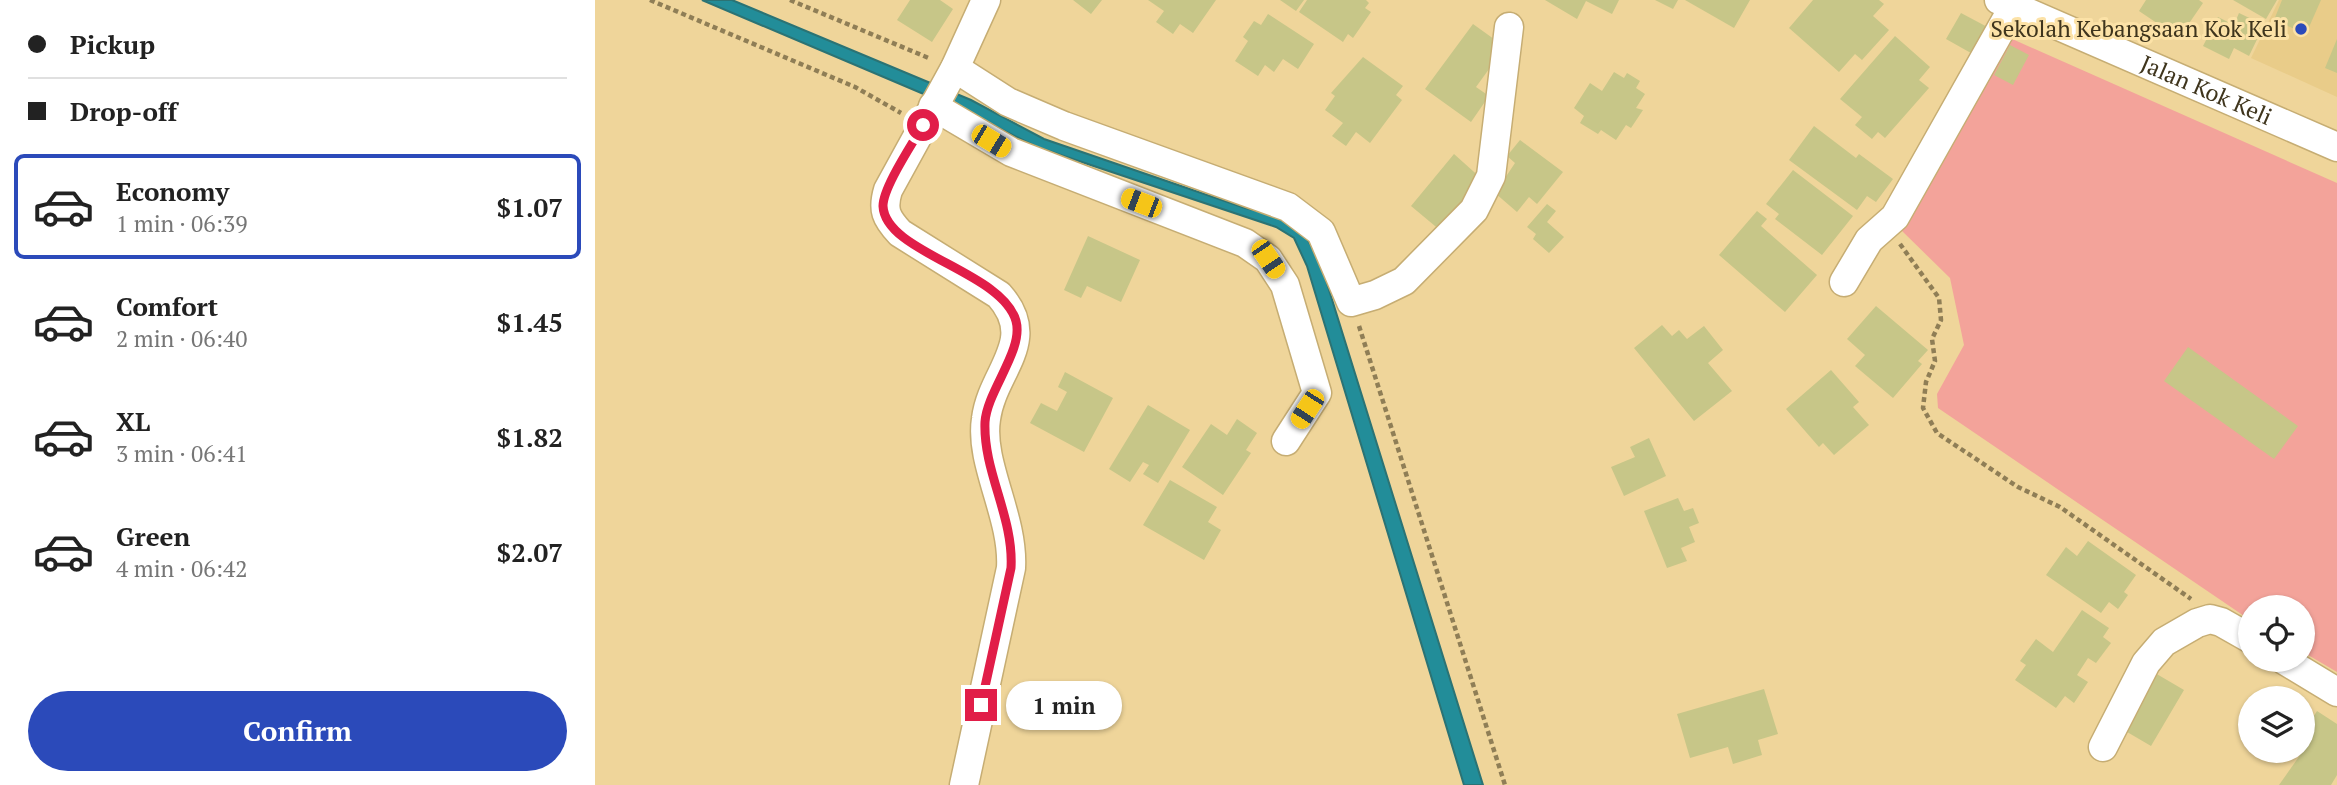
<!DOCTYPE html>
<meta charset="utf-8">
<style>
:root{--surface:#fff;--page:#f6f6f6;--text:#222;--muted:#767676;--line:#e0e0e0;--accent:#2b4aba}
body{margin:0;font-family:"PT Serif",serif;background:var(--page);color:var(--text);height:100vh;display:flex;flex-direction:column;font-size:26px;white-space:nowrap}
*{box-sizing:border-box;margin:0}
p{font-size:23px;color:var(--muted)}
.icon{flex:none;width:38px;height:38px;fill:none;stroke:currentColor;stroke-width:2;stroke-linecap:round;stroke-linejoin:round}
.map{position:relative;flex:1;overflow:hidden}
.drawer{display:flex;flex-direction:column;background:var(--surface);width:595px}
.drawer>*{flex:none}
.hud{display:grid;align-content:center;height:154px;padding:0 28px;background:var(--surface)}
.fabs{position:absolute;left:1643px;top:595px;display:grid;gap:14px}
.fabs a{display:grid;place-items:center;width:77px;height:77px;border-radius:50%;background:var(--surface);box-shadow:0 2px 5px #0004;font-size:35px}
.end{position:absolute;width:32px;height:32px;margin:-16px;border:9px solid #e11d48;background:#fff;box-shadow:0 0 0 4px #fff}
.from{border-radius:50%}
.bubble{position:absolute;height:49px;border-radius:24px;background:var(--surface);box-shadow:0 2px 5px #0004;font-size:23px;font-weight:800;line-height:49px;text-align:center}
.car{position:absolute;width:21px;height:42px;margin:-21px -10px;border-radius:9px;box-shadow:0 0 5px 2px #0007;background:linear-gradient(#f5c518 24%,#345 0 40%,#f5c518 0 76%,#345 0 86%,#f5c518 0)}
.hud b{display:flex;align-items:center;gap:24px;height:66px;font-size:26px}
.hud b+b{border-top:2px solid var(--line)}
.hud i{width:18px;height:18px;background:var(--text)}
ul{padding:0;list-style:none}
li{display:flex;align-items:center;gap:21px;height:105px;margin:0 14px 10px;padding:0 14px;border:4px solid transparent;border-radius:10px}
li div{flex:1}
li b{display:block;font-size:26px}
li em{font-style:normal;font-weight:800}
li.current{border-color:var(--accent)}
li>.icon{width:63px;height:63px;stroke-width:1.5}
.button{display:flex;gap:14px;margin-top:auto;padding:14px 28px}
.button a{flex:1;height:80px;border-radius:42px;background:var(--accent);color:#fff;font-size:28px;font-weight:800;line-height:80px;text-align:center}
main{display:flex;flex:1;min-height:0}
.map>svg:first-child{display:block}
</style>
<main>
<section class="drawer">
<div class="hud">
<b><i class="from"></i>Pickup</b>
<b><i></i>Drop-off</b>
</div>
<ul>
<li class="current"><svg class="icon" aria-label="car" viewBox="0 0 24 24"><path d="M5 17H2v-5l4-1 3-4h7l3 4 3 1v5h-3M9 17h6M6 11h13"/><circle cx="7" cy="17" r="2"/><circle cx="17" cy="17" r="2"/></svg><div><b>Economy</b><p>1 min · 06:39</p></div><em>$1.07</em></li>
<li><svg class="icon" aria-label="car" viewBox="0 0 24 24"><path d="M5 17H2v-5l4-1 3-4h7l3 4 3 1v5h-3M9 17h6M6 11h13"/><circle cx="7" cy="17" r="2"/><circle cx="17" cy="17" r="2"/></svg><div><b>Comfort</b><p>2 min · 06:40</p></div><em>$1.45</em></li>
<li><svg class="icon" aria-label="car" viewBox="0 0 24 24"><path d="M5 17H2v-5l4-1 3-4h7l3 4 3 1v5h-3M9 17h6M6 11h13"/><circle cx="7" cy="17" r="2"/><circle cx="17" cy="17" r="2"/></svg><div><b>XL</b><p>3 min · 06:41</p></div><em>$1.82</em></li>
<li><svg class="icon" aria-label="car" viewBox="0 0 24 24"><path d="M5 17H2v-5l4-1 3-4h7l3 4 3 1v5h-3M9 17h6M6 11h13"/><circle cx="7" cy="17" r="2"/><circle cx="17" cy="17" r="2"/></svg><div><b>Green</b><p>4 min · 06:42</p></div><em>$2.07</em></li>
</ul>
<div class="button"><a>Confirm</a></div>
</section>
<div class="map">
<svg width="1742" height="785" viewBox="0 0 1742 785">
<rect width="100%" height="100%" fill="#efd59a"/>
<path fill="#e9cc89" d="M 1684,0 L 1742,0 L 1742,97 L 1656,58 Z"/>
<path fill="#f3a39a" d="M 1415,38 L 1742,183 L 1742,672 L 1708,652 L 1708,607 L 1656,607 L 1655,620 L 1343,408 L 1342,394 L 1369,345 L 1355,278 L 1305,229 Z"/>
<path fill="#228d99" stroke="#2b7374" stroke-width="2" d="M 107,0 L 137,0 L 376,100 L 449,139 L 650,208 L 687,217 L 711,237 L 725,261 L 888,785 L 869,785 L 712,266 L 699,238 L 681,227 L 442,147 L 371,112 Z"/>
<path fill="#c7c688" d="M 315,0 L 345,0 L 358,9 L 337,42 L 302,20 Z
M 478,0 L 507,0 L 496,14 Z
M 553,0 L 621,0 L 598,33 L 585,24 L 578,34 L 561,22 L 569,11 Z
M 685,0 L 709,0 L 701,11 Z
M 712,0 L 771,0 L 774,3 L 770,8 L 776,12 L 758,38 L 753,34 L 748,42 L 704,12 Z
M 950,0 L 1024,0 L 1017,14 L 991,1 L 982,19 Z
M 1060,0 L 1083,0 L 1078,9 Z
M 1090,0 L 1155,0 L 1139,28 Z
M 1218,0 L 1284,0 L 1289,4 L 1278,16 L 1294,30 L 1267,60 L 1260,54 L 1244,72 L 1194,28 Z
M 1551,0 L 1604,0 L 1608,3 L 1584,38 L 1544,11 Z
M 1638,0 L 1682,0 L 1671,19 Z
M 1687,0 L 1726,0 L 1711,34 L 1679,20 Z
M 1366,13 L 1398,30 L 1383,57 L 1351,39 Z
M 1644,13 L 1669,25 L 1654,56 L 1639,48 L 1634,59 L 1608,46 L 1623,17 L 1639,25 Z
M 673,14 L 719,44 L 703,69 L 688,59 L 679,72 L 670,65 L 663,76 L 640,61 L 653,41 L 648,37 L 659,21 L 666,25 Z
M 878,24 L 910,47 L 881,87 L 894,96 L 876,122 L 830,89 Z
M 1300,36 L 1335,67 L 1324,80 L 1334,88 L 1290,138 L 1283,132 L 1277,139 L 1260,125 L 1267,117 L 1245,99 Z
M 1742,39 L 1742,73 L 1730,68 Z
M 1415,45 L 1434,55 L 1418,85 L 1399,75 Z
M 768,57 L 808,86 L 801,95 L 807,100 L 775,143 L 761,132 L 751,146 L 737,136 L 748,123 L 730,110 L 740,96 L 736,93 Z
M 1019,72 L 1029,78 L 1032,73 L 1045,81 L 1041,88 L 1050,94 L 1041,108 L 1048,110 L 1036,128 L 1031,125 L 1021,140 L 1006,130 L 1003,134 L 985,123 L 989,116 L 979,108 L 995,83 L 1007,91 Z
M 1219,126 L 1261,158 L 1264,154 L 1298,179 L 1281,202 L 1272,196 L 1262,210 L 1194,160 Z
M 925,140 L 968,172 L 942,204 L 934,197 L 922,212 L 900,193 L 920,163 L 912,156 Z
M 859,154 L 888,180 L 846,231 L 816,206 Z
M 1198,170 L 1258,216 L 1227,255 L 1180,219 L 1184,214 L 1171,204 Z
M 952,204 L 961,211 L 952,222 L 969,237 L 954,253 L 938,239 L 941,234 L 932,227 Z
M 1162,211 L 1172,219 L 1166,226 L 1222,275 L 1190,312 L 1124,255 Z
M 493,236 L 545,260 L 526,302 L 492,286 L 486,298 L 469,290 Z
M 1281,306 L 1333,350 L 1323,361 L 1327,364 L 1298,398 L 1260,366 L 1270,355 L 1252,339 Z
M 1067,325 L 1077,336 L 1084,330 L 1092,339 L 1109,326 L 1128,350 L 1113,363 L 1137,391 L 1099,421 L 1039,348 Z
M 1593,347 L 1703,426 L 1679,459 L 1569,381 Z
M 1236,370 L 1264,402 L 1258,407 L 1274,425 L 1239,455 L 1228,443 L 1224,447 L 1191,409 Z
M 470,372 L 518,398 L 489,452 L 435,423 L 446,403 L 462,411 L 472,392 L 463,387 Z
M 553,405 L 595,430 L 563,483 L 548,474 L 554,465 L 548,462 L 535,482 L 514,469 Z
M 642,419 L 662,433 L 651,450 L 656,453 L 628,495 L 587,467 L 616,424 L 632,435 Z
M 1054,438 L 1071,476 L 1029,496 L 1016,467 L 1040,457 L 1035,447 Z
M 575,480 L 622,507 L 613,522 L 626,530 L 609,560 L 548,525 Z
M 1083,498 L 1089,511 L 1098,508 L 1104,523 L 1094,527 L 1100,542 L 1086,548 L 1092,561 L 1072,568 L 1049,511 Z
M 1493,541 L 1541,575 L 1529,592 L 1533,595 L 1523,609 L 1514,602 L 1506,613 L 1451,575 L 1471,547 L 1482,556 Z
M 1487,610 L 1514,628 L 1508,637 L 1516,643 L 1501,663 L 1493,658 L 1482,675 L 1493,682 L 1479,703 L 1470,696 L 1461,708 L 1420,680 L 1431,665 L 1425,661 L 1441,639 L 1458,652 Z
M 1560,673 L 1589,690 L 1556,746 L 1527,729 Z
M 1169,689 L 1183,734 L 1163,740 L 1167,755 L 1138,764 L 1133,747 L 1095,758 L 1082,714 Z
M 1722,711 L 1742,724 L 1742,775 L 1736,785 L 1684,785 L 1708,751 L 1708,733 Z"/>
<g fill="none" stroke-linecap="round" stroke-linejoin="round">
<defs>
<g id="minor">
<path id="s1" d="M 1404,0 L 1742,147"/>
<path d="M 360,68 L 413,102 L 469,126 L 693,207 L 726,232 L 756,302 L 780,295 L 809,281 L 879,210 L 896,176 L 914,27"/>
<path d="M 338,106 L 416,152 L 650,243 L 673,259 L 690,285 L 722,393 L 691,441"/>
<path d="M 1249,282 L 1274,240 L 1300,217 L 1419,6"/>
<path d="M 1689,660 L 1742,692"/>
<path d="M 1508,747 L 1551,663 L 1569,642 L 1602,623 L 1615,619 L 1626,622 L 1656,639"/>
<path d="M 369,785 L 416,568 C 419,517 384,463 391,419 C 397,371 445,341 404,295 L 305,233 C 291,218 287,210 293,190 L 360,68 L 391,0"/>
</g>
</defs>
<use href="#minor" stroke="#c6ad73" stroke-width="31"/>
<path stroke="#8f7e56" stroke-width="4.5" stroke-dasharray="5 3.5" stroke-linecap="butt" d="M 55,0 L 260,87 L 306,113
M 195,0 L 336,59
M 1305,244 L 1344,298 L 1346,320 L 1337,339 L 1340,361 L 1331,382 L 1328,408 L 1342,433 L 1423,487 L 1465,507 L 1596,599
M 764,326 L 910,785"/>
<use href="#minor" stroke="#fff" stroke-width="28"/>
</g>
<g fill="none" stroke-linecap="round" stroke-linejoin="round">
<path stroke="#e11d48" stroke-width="9" d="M 328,125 C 318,143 288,187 288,206 C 290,253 407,271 421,321 C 429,350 392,391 390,422 C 388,472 419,517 416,568 L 386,705"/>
</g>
<circle fill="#2b4aba" stroke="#fce2a7" stroke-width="2.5" cx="1706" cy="29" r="7"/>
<g text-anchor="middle" stroke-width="6" stroke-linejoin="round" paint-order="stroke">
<g font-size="23" fill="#3f351d" stroke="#fce2a7" text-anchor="end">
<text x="1692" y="37">Sekolah Kebangsaan Kok Keli</text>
</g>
<g font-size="23" fill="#3f351d" stroke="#fce2a7">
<text dy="8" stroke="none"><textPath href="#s1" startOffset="226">Jalan Kok Keli</textPath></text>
</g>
</g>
</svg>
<div class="fabs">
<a><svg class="icon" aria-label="locate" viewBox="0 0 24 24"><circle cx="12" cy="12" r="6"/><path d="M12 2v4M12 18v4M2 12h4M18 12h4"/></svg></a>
<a><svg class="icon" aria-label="layers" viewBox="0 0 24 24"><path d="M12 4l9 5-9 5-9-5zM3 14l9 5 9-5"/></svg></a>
</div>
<i class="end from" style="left:328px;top:125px"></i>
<i class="end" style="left:386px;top:705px"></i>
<div class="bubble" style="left:411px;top:681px;width:116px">1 min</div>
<i class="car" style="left:396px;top:141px;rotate:121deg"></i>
<i class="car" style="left:546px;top:203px;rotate:291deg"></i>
<i class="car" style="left:673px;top:259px;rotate:146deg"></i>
<i class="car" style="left:712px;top:409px;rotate:213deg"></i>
</div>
</main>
